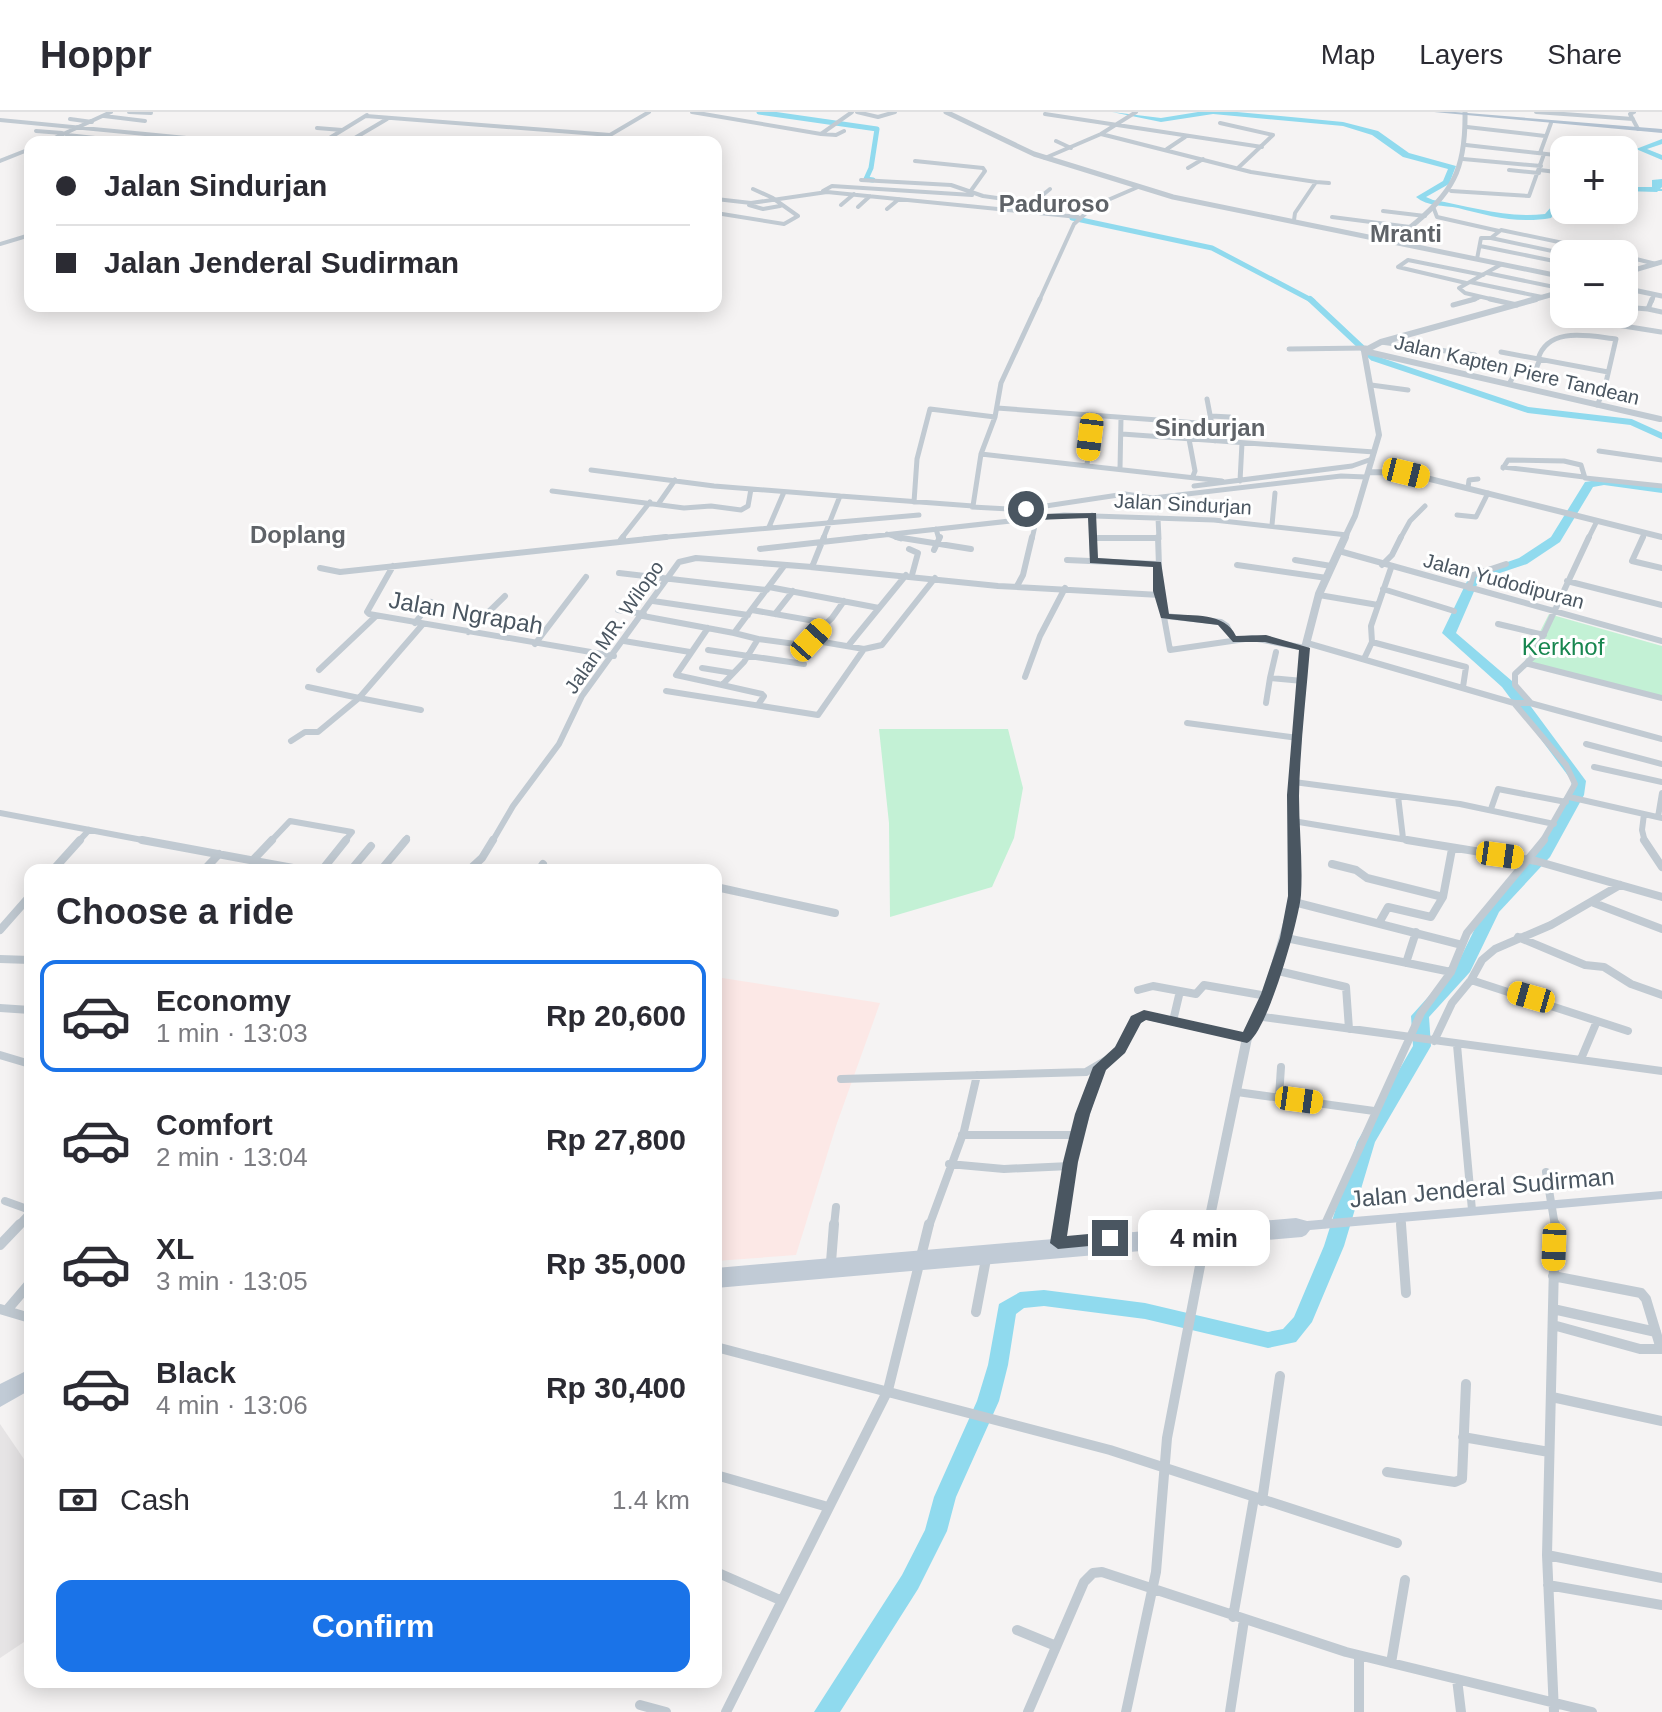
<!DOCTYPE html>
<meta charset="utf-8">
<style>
:root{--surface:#fff;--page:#f7f7f7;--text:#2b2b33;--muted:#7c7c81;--line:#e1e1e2;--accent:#1a73e8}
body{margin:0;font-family:Helvetica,sans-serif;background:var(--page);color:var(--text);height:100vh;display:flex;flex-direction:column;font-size:30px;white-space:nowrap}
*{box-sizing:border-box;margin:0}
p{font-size:26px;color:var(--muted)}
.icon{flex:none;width:44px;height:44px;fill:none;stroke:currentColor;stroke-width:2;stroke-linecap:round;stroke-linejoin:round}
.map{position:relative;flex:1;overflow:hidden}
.sheet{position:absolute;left:24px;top:752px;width:698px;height:824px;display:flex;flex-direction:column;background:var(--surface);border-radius:16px;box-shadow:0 4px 20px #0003}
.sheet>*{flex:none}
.guide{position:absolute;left:24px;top:24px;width:698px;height:176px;border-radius:16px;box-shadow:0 4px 20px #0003;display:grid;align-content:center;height:176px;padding:0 32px;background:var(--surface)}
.buttons{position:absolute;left:1550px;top:24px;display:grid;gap:16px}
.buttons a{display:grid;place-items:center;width:88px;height:88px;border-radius:16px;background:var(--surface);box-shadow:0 4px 20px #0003;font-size:40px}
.end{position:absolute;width:36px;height:36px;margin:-18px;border:10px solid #4a5661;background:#fff;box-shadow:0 0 0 4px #fff}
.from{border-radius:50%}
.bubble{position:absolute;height:56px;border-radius:16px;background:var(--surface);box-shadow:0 4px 20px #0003;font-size:26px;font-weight:700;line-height:56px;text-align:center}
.car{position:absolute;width:24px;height:48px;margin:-24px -12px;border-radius:10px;box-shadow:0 0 6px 2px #0007;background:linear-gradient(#f5c518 24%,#345 0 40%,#f5c518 0 76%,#345 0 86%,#f5c518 0)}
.guide b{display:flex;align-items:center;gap:28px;height:76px;font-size:30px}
.guide b+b{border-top:2px solid var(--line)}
.guide i{width:20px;height:20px;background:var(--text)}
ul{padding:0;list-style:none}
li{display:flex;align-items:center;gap:24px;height:112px;margin:0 16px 12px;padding:0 16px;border:4px solid transparent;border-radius:16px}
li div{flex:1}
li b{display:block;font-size:30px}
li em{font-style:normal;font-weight:700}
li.selected{border-color:var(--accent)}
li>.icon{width:72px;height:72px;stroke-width:1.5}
h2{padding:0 32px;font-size:36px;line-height:96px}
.pay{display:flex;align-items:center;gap:20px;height:88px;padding:0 32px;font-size:30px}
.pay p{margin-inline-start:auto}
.button{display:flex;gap:16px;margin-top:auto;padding:16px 32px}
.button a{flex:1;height:92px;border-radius:16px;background:var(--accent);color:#fff;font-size:32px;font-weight:700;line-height:92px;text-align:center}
header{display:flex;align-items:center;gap:48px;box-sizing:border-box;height:112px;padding:0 40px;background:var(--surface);border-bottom:2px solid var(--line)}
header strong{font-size:38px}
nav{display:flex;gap:44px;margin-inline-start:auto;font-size:28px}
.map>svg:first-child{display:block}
</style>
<header>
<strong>Hoppr</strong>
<nav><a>Map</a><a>Layers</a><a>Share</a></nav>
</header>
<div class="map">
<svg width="1662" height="1600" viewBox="0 0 1662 1600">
<rect width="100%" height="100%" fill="#f5f3f3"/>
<path fill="#e6e4e5" d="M 0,1312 L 30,1356 L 30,1526 L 0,1546 Z"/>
<path fill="#fce8e6" d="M 716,865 L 880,891 L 836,1014 L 796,1143 L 716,1149 Z"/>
<path fill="#c3f1d5" d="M 1549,502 L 1662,534 L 1662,587 L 1523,553 Z
M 879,617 L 1008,617 L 1023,676 L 1014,726 L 992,775 L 890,805 L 889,711 Z"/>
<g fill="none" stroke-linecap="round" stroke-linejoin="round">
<path stroke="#90daee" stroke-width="2" d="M 1654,78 L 1662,78"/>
<path stroke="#90daee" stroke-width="5" d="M 759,0 L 877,17 L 871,56 L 866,67 L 873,68
M 1072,106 L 1212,136 L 1313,189"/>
<path stroke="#90daee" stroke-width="6" d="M 1310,187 L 1373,246 L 1528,298 L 1631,310 L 1662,324"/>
<path fill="#90daee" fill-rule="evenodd" d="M 1112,0 L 1161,6 L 1198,0 L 1237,0 L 1343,10 L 1378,19 L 1409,41 L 1456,54 L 1449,72 L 1426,85 L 1433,88 C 1470,94 1507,107 1545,102 L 1564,80 L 1564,89 L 1551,106 C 1518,112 1489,104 1458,96 C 1443,93 1428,95 1416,85 L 1443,69 L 1448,57 L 1403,45 L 1372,23 L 1343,14 L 1213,2 L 1161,10 Z
M 1662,27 L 1662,32 L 1647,37 L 1662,43 L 1662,48 L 1636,37 Z
M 1662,67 L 1662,75 L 1657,80 L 1624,79 L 1624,75 L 1652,75 L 1652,68 Z
M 1604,367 L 1662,375 L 1662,381 L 1604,373 L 1593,375 L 1560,430 L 1527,452 L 1479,468 L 1456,521 L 1512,569 L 1586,669 L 1584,683 L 1550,745 L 1499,800 L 1470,860 L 1429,905 L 1431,934 L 1375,1030 L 1344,1134 L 1312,1210 L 1296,1230 L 1268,1236 L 1145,1207 L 1044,1194 L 1024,1196 L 1016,1202 L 1008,1253 L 999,1289 L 956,1385 L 947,1419 L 918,1477 L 840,1600 L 814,1600 L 902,1463 L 925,1418 L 934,1385 L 977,1289 L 988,1253 L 999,1192 L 1020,1180 L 1044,1178 L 1145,1191 L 1268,1220 L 1283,1217 L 1294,1205 L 1324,1134 L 1357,1030 L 1413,934 L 1411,904 L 1457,853 L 1486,794 L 1536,743 L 1570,683 L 1572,669 L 1502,575 L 1442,521 L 1470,463 L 1519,446 L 1551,425 L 1585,370 Z"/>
<path stroke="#c1cad2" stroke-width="4" d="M 129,0 L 151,1
M 692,0 L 821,22 L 836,23 L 844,19
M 857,0 L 878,5 L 895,0
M 1536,0 L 1633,7
M 1634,0 L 1630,2 L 1638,17
M 1045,2 L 1262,35
M 104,4 L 145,9
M 366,4 L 610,23 L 649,0
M 70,7 L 92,10
M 0,8 L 228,30
M 1220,11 L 1273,23 L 1238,56
M 1467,15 L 1545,24
M 317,16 L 342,18
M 36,19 L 62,21
M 821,22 L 852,0
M 1101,22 L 1251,60 L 1316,70 L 1295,101 L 1294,108
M 67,23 L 114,28
M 1056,29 L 1071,36
M 46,30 L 111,0
M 323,30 L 367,3
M 348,30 L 387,7
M 1466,33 L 1564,44
M 1167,37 L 1185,25
M 1540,41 L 1551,11
M 1045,46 L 1101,22 L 1136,0
M 1463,47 L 1541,54
M 0,49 L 30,37
M 915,49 L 983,56 L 985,59 L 970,80
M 1188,56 L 1203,47
M 1509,58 L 1539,61
M 1540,58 L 1564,61
M 861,68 L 951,73 L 983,84 L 1086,99
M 1316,70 L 1329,71
M 753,77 L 773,86
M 823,79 L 832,74 L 972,83
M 1451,79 L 1529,84 L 1544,42
M 716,87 L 751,91 L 827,80 L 1078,105
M 1033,91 L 1050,77
M 749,93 L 763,97 L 780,94
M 841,93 L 854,82
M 858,95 L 870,84
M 887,97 L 899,87
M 1434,97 L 1437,105 L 1499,119
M 1383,99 L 1425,104
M 716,101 L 784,112 L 798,104 L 774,87
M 1332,105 L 1410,115
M 1491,126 L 1566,142
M 0,132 L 30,123
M 1480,134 L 1564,151
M 1624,144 L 1656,152
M 1477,147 L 1481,126 L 1491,126 L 1501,118 L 1616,142
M 1487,161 L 1564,177
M 1470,170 L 1542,185
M 1466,171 L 1398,155 L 1408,148 L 1483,163
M 1550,183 L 1564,188
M 1039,189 L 1074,112 L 1094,94 L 1138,75
M 1468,189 L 1478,186
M 1499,189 L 1465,181 L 1459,176 L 1502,152
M 1652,189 L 1654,183"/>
<path stroke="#c1cad2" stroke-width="5" d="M 1490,187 L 1517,193
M 1561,187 L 1564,188
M 1652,187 L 1648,197 L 1662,200
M 1453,193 L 1475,187
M 1624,195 L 1648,197
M 1614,211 L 1611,212 L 1661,220
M 1381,230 L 1475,243
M 1289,237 L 1366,236
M 1501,240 L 1608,260
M 1538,247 C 1548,214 1589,224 1616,227 L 1604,279 L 1597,293
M 1509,272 L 1518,256 L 1536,257 L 1540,247
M 1371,273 L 1408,278
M 1207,287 L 1215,329
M 997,296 L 1212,312
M 1211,304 L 1230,305
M 1122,322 L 1374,340
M 1189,327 L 1195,359 L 1193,364
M 1599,339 L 1662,348
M 981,342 L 1222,369
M 1087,353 L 1090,325
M 1503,355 L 1584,365
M 1503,356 L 1508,348 L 1564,349 L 1581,353 L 1585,366 L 1662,374
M 1120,357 L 1121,306
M 591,358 L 714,374 L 840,384
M 1240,369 L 1242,331
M 1194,374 L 1352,354 L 1372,347
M 1468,376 L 1469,368 L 1478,367
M 552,379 L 684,396 L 711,394 L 741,398 L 748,394 L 751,377
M 914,390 L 917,347 L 930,297 L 995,305
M 659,391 L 675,368
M 972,395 L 1030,398
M 1026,397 L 1125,382 L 1153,386 L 1341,364 L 1366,365
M 1092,403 L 1093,427
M 1457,403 L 1476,405 L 1488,381
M 1158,406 L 1159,427
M 1272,413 L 1275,381
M 769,415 L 784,380
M 936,417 L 939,427
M 887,422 L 901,427
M 1094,426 L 1157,426
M 621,427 L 650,390
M 644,427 L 919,403
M 823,427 L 840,384 L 973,394 L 981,342 L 995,305 L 1001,271 L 1040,187
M 848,427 L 1064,403 L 1214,408 L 1347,423
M 1032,427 L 1037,405
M 1400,427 L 1410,409 L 1425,394
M 1588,427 L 1597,409
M 1642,427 L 1645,421"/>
<path stroke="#c1cad2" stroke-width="6" d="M 896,425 L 971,437
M 1092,425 L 1093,449
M 1643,425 L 1632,449 L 1662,456
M 1094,426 L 1157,426
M 620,429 L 623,425
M 760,437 L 866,425
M 909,437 L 918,441 L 912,463
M 934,438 L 940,425
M 1339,439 L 1662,529
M 1067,448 L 1158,452
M 1295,448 L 1331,454
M 1237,453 L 1327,466
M 1382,453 L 1392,443 L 1401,425
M 393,454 L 367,500 L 369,502 L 614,544
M 810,455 L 998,474 L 1160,483 L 1158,425
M 320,456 L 340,460 L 666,425
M 619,461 L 767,478
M 1567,469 L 1662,493
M 1017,474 L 1023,463 L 1032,425
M 769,475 L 879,496
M 1469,476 L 1473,463 L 1506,452
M 1383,477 L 1454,499
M 1160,483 L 1170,538 L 1252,526 L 1305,536
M 1319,483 L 1378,493
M 653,489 L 748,503
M 618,498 L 644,502
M 752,498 L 826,511
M 775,502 L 793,479
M 643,504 L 734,521
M 1165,504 L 1221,510 L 1227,514 L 1233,527
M 482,507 L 525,514
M 415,511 L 431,490
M 1498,512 L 1544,523
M 708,516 L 676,563 L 722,573
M 468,520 L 505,484
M 758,527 L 803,533 L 832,506 L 844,489
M 811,528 L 864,537
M 624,529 L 690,540
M 1372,530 L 1466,555 L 1463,575
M 1307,531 L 1514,591 L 1530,591 L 1662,627
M 535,532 L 586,465
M 848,534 L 906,463
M 708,538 L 804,552
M 1276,540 L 1270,566 L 1303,569
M 1364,547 L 1372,530 L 1371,514 L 1391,456
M 1529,552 L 1662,586
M 702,556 L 733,561
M 319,558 L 376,504
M 1025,565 L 1040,524 L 1065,476
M 308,575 L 359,586 L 423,512
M 666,579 L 818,603 L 864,537 L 882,533 L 935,466
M 1530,590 L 1515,573 L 1515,562 L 1533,545 L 1589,425
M 1266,591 L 1270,566
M 1514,591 L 1566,653 L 1575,672 L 1542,730
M 758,593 L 764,584 L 762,582 L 722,573 L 744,550 L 758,527 L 734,521 L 784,454
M 1187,611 L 1298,626
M 291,629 L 305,620 L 318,620 L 359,586 L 421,598
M 1586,632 L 1662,652
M 1594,655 L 1662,670
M 1294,670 L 1460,692 L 1554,712
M 1398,684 L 1403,726
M 1569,685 L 1662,706
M 1491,697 L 1498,677 L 1566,690
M 0,701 L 153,730
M 1644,702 L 1642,718 L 1645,730
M 1658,705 L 1662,681
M 1293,709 L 1419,730
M 78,730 L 89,718
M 270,730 L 290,709 L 352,720 L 344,730
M 404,730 L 407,726
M 492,730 L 513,694 L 559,632 L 582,584 L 679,450 L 696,446 L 812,455 L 824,425"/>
<path stroke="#c1cad2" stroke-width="8" d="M 142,728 L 304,758
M 1407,728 L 1536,749 L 1662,785
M 1644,728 L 1662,755
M 253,748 L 272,728
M 1332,752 L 1356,758 L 1367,766 L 1443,785
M 53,758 L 80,728
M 204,758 L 219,742
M 322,758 L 346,728
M 351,758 L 371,734
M 381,758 L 406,728
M 469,758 L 482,746 L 493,728
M 539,758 L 543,752
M 716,775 L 835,801
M 1294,790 L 1462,833
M 1594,791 L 1662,817
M 1379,811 L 1388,795 L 1431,805 L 1443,785 L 1452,737
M 0,818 L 30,784
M 1518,825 L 1585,853 L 1604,855 L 1631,872 L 1662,883
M 1286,826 L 1451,860
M 0,847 L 30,848
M 1406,851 L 1416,820
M 1274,858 L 1346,875 L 1349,917
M 1471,868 L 1628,919
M 1138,878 L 1153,874 L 1196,882 L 1204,873 L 1267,884
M 0,896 L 30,898
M 1256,904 L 1662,959
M 1173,909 L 1180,879
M 1434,929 L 1452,891 L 1471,868 L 1482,848 L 1495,837 L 1551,813 L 1620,773
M 1457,933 L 1472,1098
M 0,943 L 30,952
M 1581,947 L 1597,909
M 841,967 L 1086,960 L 1115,943 L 1134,912 L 1144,903 L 1247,926
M 1237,980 L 1374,999
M 1279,985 L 1281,955
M 962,1023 L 1079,1023
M 949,1052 L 1004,1057 L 1070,1054
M 1546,1060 L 1555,1114
M 5,1089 L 30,1098
M 1401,1105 L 1402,1114
M 1325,1112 L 1421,901 L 1451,860 L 1467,821 L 1544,728
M 18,1114 L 30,1101
M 834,1114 L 836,1095
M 929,1114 L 964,1019 L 977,963
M 1060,1114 L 1074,1042 L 1100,955"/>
<path stroke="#c1cad2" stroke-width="10" d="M 1401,1112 L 1406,1181
M 1058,1131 L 1061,1112
M 0,1133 L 20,1112
M 831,1150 L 834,1112
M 1553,1164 L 1641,1181 L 1646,1187 L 1661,1237 L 1640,1237 L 1553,1213
M 0,1197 L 30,1206
M 1553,1197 L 1656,1220
M 7,1198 L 30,1171
M 976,1200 L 986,1147
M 716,1235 L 1110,1338 L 1397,1431
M 1552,1285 L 1662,1309
M 1463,1325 L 1549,1340
M 1387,1360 L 1455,1370 L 1462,1367 L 1466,1272
M 716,1363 L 828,1395
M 1262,1389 L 1280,1264
M 1547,1443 L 1662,1466
M 716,1460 L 780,1488
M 1548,1473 L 1662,1493
M 1233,1505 L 1254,1386
M 1017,1518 L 1056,1534
M 1359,1544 L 1359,1600
M 1391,1551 L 1405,1468
M 1457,1567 L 1461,1600
M 640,1593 L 666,1600
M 726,1600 L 888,1278 L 929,1112
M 1028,1600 L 1084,1470 L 1093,1461 L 1102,1460 L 1346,1540 L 1592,1600
M 1126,1600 L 1156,1460 L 1167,1326 L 1205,1128
M 1230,1600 L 1244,1508
M 1554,1600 L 1547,1443 L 1555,1112"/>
<path stroke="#c1cad2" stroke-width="5" d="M 946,0 L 1034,42 L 1173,85 L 1564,165
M 1403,132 L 1409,125 L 1408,117 C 1453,81 1466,58 1465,0
M 1624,161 L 1662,150
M 1624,176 L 1662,184
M 1529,189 L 1564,179"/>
<path stroke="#c1cad2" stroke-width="6" d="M 1364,239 L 1660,307
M 1368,360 L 1406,361 L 1662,425
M 1344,427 L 1355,404 L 1379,323 L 1364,239 L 1381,230 L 1536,187"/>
<path stroke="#c1cad2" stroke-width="8" d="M 1293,730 L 1293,683 L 1305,536 L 1319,482 L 1345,425"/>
<path stroke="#c1cad2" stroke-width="10" d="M 1208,1114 L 1247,926 L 1268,882 L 1294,790 L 1293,728"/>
<path stroke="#c1cad2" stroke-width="12" d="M 1206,1125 L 1209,1112"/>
<path fill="#c1cbd6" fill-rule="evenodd" d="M 1662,1079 L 1662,1087 L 1310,1118 L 1306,1123 L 1302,1125 L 716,1176 L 716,1166 L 1297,1116 L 716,1166 L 716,1156 L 1296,1106 L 1307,1109 Z
M 30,1257 L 30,1278 L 0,1295 L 0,1272 Z"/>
<path fill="#b3c2d1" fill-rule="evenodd" d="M 1434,0 L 1455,0 L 1662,17 L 1662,21 Z"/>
</g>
<path fill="#4a5661" d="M 1023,395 L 1030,395 L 1039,402 L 1096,401 L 1098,446 L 1161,450 L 1169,502 C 1193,504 1225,500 1236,524 L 1266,523 L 1310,536 C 1306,585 1300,635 1299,684 C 1299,717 1303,750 1301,783 C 1299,808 1267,922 1247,931 L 1146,908 L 1141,911 L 1125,941 L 1106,958 L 1090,1002 L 1078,1050 L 1067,1124 L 1110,1120 L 1118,1126 L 1110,1132 L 1058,1137 L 1050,1131 L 1063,1050 L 1075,1002 L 1093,955 L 1115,935 L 1131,904 L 1144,898 L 1243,920 L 1261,882 L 1280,826 L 1288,784 L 1287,683 L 1299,538 L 1265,530 L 1233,530 L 1218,513 L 1161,506 L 1153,479 L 1153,455 L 1090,451 L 1088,406 L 1037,408 L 1023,399 Z"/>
<g text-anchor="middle" stroke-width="6" stroke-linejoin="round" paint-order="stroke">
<g font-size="20" fill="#4a5661" stroke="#fff">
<text transform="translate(1517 258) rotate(13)" y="7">Jalan Kapten Piere Tandean</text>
<text transform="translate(1183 392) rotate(3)" y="7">Jalan Sindurjan</text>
<text transform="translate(1504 469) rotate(15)" y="7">Jalan Yudodipuran</text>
<text transform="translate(614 515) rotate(-55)" y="7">Jalan MR. Wilopo</text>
</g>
<g font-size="24" font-weight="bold" fill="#5f6368" stroke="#fff">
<text x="1054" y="100">Paduroso</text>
<text x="1406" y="130">Mranti</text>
<text x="1210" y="324">Sindurjan</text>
<text x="298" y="431">Doplang</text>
</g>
<g font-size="24" fill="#4a5661" stroke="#fff">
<text transform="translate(466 501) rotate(10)" y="8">Jalan Ngrapah</text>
<text transform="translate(1482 1076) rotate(-5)" y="8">Jalan Jenderal Sudirman</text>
</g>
<g font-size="24" fill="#17864f" stroke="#fff">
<text x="1563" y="543">Kerkhof</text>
</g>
</g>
</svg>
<div class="buttons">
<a>+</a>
<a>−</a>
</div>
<i class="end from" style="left:1026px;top:397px"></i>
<i class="end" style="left:1110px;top:1126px"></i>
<div class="bubble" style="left:1138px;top:1098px;width:132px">4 min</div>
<i class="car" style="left:1090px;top:325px;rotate:187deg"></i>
<i class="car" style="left:1406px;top:361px;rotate:104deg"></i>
<i class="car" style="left:811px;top:528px;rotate:42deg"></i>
<i class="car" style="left:1500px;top:743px;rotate:98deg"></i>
<i class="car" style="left:1531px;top:885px;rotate:286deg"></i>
<i class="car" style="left:1299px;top:988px;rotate:98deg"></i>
<i class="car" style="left:1554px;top:1135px;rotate:182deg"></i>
<div class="guide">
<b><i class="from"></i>Jalan Sindurjan</b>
<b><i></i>Jalan Jenderal Sudirman</b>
</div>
<section class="sheet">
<h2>Choose a ride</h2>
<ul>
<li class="selected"><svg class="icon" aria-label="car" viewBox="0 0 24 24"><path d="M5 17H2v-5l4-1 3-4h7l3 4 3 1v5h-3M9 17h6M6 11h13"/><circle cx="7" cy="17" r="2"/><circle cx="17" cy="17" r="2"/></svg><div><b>Economy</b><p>1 min · 13:03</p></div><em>Rp 20,600</em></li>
<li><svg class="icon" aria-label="car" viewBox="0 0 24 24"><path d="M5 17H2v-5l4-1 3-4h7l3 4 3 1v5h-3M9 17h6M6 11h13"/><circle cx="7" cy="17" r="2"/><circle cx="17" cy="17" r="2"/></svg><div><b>Comfort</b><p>2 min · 13:04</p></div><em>Rp 27,800</em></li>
<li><svg class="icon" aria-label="car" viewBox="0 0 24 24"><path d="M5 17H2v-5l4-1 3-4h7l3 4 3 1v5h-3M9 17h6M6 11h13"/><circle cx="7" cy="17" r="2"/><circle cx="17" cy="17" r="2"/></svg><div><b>XL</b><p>3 min · 13:05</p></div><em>Rp 35,000</em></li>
<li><svg class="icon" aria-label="car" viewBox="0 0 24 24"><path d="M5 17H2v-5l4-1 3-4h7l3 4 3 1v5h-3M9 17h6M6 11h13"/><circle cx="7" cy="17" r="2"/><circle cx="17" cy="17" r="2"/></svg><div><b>Black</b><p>4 min · 13:06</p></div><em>Rp 30,400</em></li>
</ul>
<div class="pay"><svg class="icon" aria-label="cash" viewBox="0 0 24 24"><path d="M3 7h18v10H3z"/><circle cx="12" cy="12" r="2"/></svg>Cash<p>1.4 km</p></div>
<div class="button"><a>Confirm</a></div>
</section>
</div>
